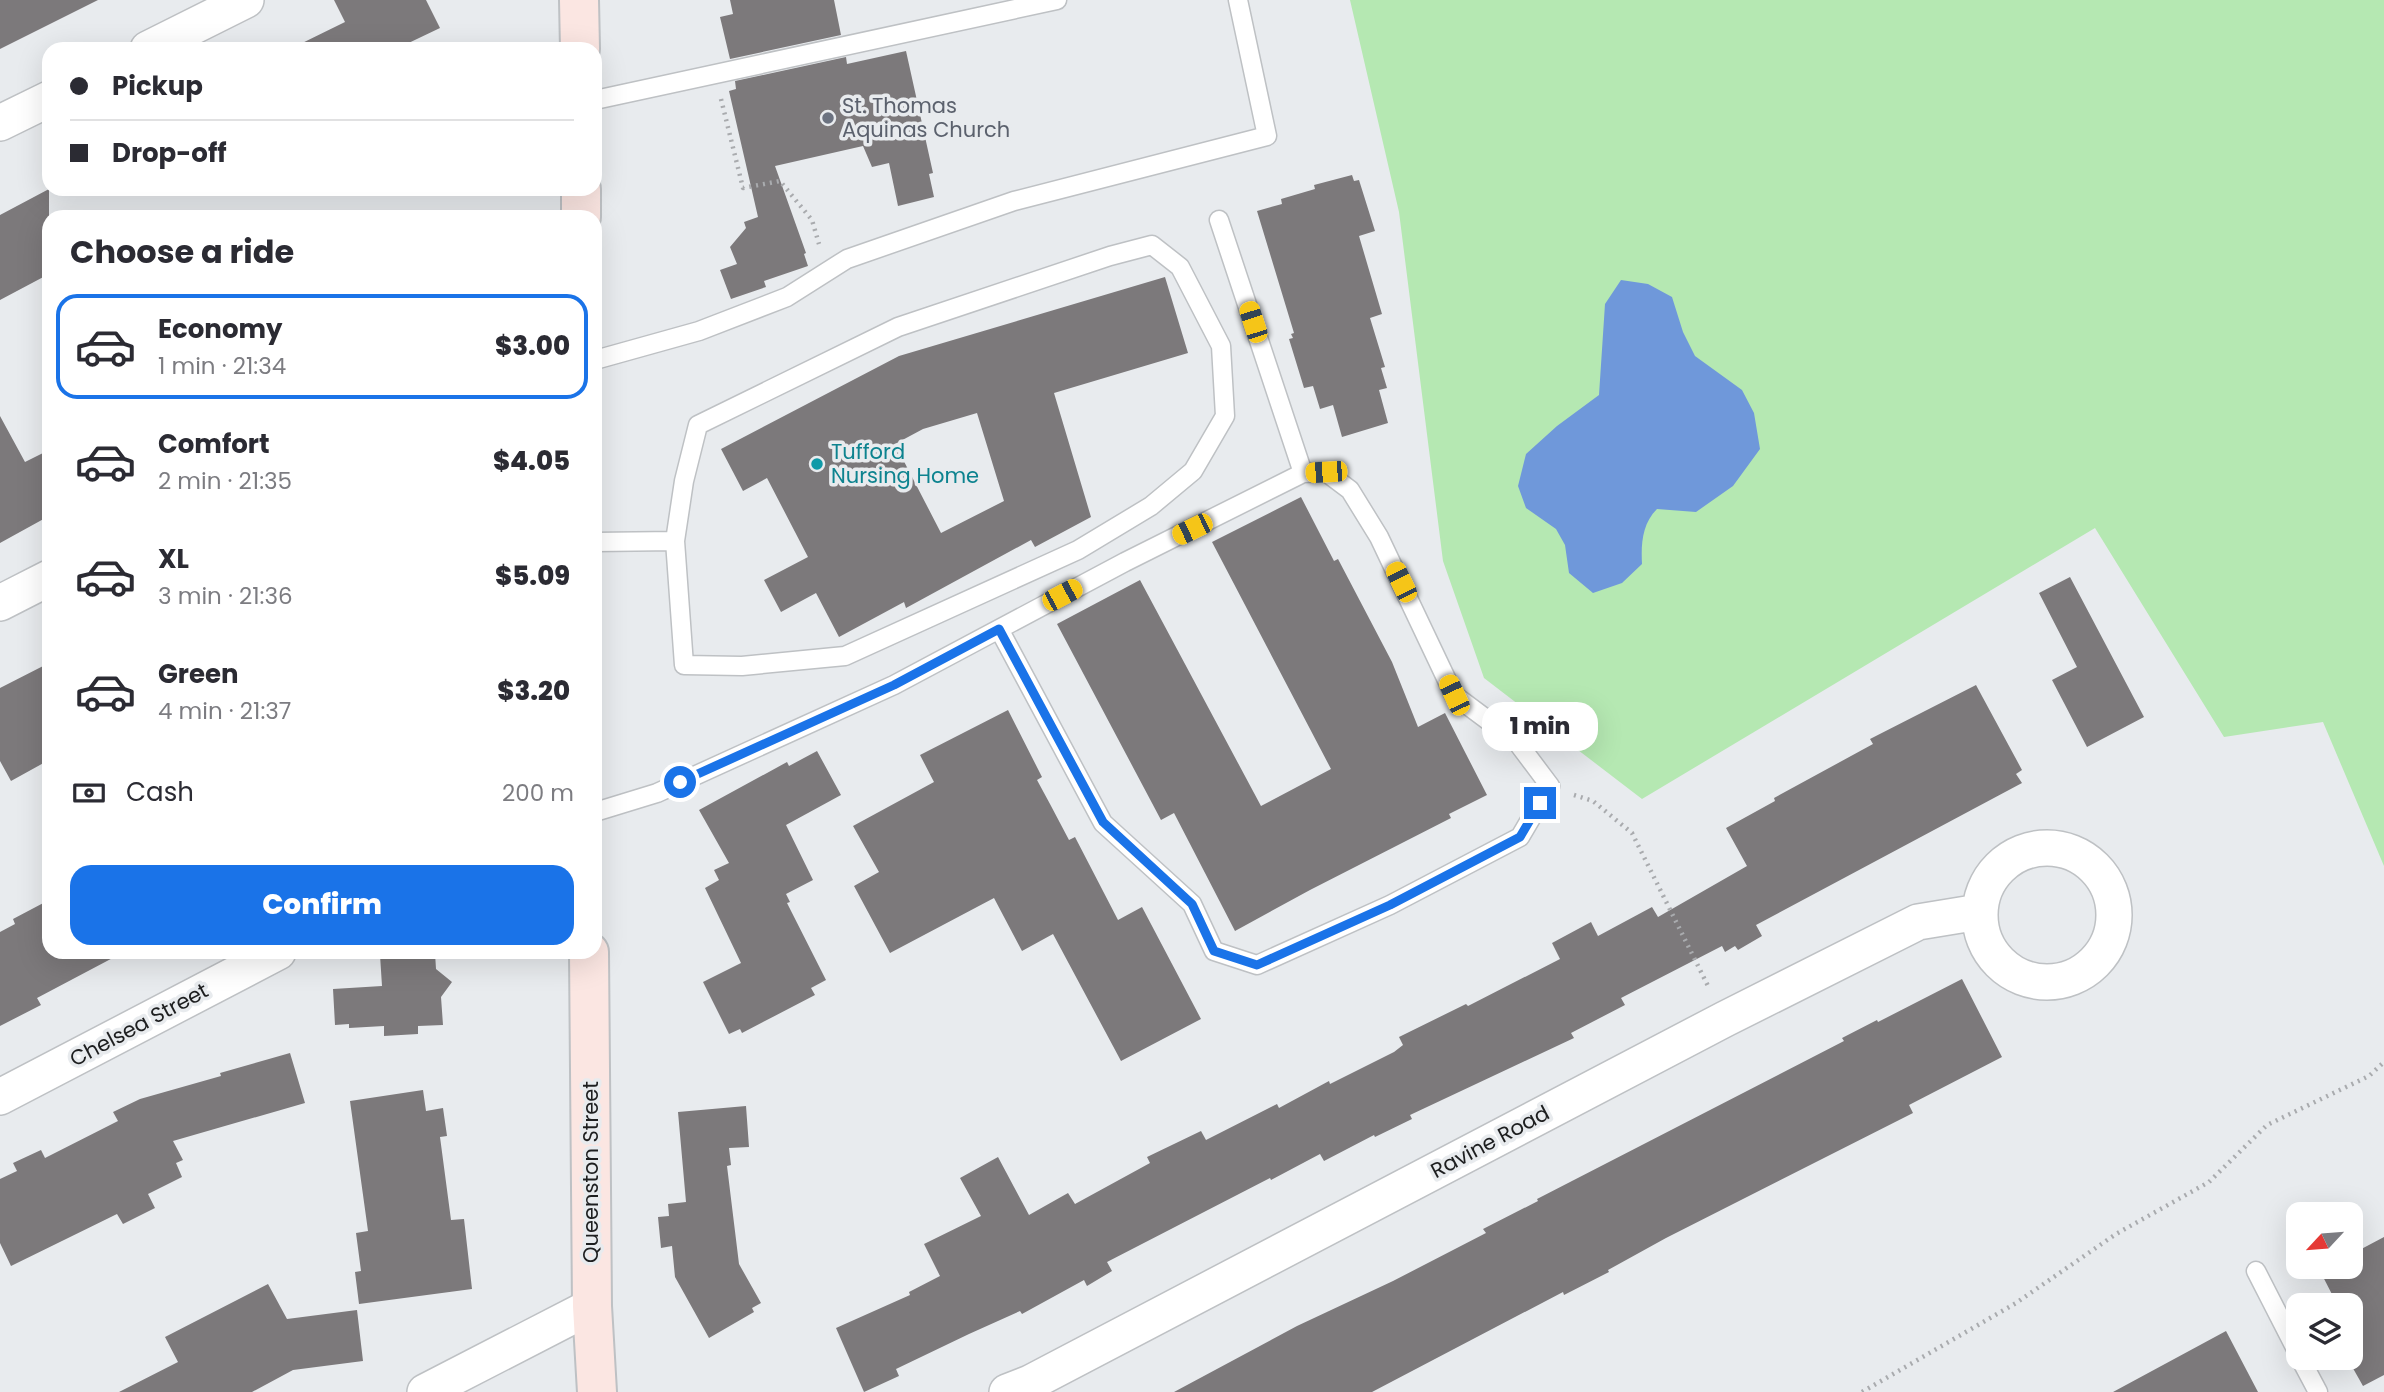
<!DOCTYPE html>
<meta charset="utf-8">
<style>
:root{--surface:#fff;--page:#f7f7f7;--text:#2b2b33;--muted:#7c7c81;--line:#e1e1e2;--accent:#1a73e8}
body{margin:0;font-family:Poppins,sans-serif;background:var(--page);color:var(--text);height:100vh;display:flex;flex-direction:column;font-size:26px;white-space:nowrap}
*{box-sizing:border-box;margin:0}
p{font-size:23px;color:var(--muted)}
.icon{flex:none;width:38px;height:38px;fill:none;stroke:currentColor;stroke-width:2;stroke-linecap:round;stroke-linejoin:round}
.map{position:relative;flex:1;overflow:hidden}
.panel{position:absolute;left:42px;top:210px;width:560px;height:749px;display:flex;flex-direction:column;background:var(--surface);border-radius:21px;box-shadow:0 7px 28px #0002}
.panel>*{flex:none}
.banner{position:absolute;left:42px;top:42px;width:560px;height:154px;border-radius:21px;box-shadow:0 7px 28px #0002;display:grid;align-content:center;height:154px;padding:0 28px;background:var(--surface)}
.needle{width:46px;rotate:244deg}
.fabs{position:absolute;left:2286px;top:1202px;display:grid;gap:14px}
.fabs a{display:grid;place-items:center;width:77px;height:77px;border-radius:14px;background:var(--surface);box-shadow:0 7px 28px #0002;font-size:35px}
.end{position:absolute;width:32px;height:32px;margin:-16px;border:9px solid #1a73e8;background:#fff;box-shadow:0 0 0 4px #fff}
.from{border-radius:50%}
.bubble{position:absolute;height:49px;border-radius:21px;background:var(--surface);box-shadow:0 7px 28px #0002;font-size:23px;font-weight:800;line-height:49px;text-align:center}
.car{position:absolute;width:21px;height:42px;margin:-21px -10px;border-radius:9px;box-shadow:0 0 5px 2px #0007;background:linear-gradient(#f5c518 24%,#345 0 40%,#f5c518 0 76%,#345 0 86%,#f5c518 0)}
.banner b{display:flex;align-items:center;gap:24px;height:66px;font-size:26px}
.banner b+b{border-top:2px solid var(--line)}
.banner i{width:18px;height:18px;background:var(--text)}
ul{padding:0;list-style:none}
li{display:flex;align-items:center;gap:21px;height:105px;margin:0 14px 10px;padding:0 14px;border:4px solid transparent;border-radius:21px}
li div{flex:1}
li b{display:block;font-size:26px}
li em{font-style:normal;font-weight:800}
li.on{border-color:var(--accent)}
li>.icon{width:63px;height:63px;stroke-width:1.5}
h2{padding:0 28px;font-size:32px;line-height:84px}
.pay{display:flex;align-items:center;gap:18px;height:77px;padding:0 28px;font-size:26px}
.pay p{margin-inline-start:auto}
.cta{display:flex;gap:14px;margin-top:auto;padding:14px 28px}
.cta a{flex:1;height:80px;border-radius:21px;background:var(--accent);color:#fff;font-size:28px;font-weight:800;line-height:80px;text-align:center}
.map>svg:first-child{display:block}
</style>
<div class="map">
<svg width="2384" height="1392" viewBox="0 0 2384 1392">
<rect width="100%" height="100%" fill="#e8ebee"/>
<path fill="#b5e8b2" d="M 1350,0 L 2384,0 L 2384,866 L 2323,722 L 2224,737 L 2095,528 L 1642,799 L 1484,678 L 1443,561 L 1399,212 Z"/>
<path fill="#6f98da" d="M 1621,280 L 1648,284 L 1672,297 L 1683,332 L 1695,356 L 1742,390 L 1754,413 L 1760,449 L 1733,486 L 1696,512 L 1657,509 C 1642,524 1641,544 1642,564 L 1622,583 L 1593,593 L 1569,573 L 1565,545 L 1556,529 L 1526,508 L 1518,486 L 1526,454 L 1557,426 L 1599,395 L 1605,304 Z"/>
<path fill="#7c797b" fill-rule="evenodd" d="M 0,0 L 98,0 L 0,49 Z
M 334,0 L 426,0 L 440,28 L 396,49 L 290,49 L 345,22 Z
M 730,0 L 834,0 L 841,35 L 730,59 L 720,17 L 733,14 Z
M 906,51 L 933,173 L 929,174 L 934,197 L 898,206 L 889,163 L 872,167 L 863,146 L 775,166 L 806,253 L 804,254 L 808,266 L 764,281 L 766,287 L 731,299 L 720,270 L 737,264 L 730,247 L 746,228 L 744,222 L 758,217 L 729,91 L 736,89 L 735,81 L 846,57 L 847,64 Z
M 1352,175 L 1354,181 L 1359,180 L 1375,231 L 1359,236 L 1382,314 L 1370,318 L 1385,367 L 1381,368 L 1387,388 L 1379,390 L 1388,423 L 1342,437 L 1333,405 L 1320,409 L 1313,386 L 1304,388 L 1289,339 L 1293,338 L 1291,334 L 1294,333 L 1257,211 L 1282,204 L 1281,199 L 1315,189 L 1314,185 Z
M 49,189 L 49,274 L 0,300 L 0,215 Z
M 1165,277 L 1188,353 L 1054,393 L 1091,517 L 1035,547 L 1031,540 L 906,608 L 904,602 L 839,637 L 816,593 L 781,612 L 764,580 L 808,557 L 767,478 L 743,491 L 721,449 L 899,356 ZM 977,413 L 1004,501 L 941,533 L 895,444 L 923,429 Z
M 0,416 L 25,462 L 49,450 L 49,516 L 0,543 Z
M 1301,497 L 1334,561 L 1338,559 L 1392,662 L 1418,727 L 1445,713 L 1487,795 L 1449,814 L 1451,818 L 1310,890 L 1235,931 L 1174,813 L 1161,820 L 1057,624 L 1140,580 L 1261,806 L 1331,769 L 1212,542 Z
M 2070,577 L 2144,717 L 2087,747 L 2052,680 L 2077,667 L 2039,593 Z
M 49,663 L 49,760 L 11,781 L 0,761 L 0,688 Z
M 1976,685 L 2022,770 L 2016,774 L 2022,783 L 1756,925 L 1762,936 L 1738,950 L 1735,946 L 1725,952 L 1722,946 L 1621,998 L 1625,1005 L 1571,1033 L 1574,1038 L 1410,1115 L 1412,1119 L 1375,1137 L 1374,1135 L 1324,1161 L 1320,1154 L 1271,1180 L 1270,1178 L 1107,1262 L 1112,1271 L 1087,1286 L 1084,1280 L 1022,1314 L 1020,1311 L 969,1334 L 896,1369 L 899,1376 L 864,1392 L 836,1328 L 910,1295 L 909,1292 L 940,1276 L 924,1244 L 981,1216 L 960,1178 L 998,1157 L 1029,1215 L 1068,1193 L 1075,1204 L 1150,1163 L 1147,1157 L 1201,1131 L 1206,1140 L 1277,1104 L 1279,1108 L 1329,1081 L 1330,1084 L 1394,1052 L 1403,1045 L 1399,1037 L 1466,1004 L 1468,1006 L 1560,959 L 1552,943 L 1591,922 L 1598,936 L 1652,907 L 1658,917 L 1747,866 L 1726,828 L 1775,801 L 1774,798 L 1873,744 L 1870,739 Z
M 1008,710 L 1042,777 L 1037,780 L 1050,804 L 1069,840 L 1075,837 L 1118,920 L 1142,907 L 1201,1019 L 1121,1061 L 1053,934 L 1022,951 L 994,898 L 890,953 L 854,886 L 879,872 L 853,826 L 934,782 L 920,755 Z
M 817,751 L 841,795 L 786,825 L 813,880 L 786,894 L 790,902 L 787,903 L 826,980 L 811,988 L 815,995 L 742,1033 L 740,1029 L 729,1034 L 703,982 L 741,963 L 705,888 L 719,880 L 714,870 L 729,863 L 699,810 L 787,762 L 789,766 Z
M 49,900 L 49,952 L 124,952 L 37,998 L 41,1005 L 0,1026 L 0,932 L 15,924 L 13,919 Z
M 435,953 L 436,969 L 452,982 L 441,997 L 443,1025 L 418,1026 L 418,1034 L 384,1036 L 384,1026 L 349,1028 L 349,1024 L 335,1025 L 333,989 L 382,986 L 380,955 Z
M 1962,979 L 2002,1057 L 1909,1105 L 1913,1113 L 1666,1238 L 1608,1270 L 1609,1272 L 1564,1295 L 1563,1292 L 1372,1392 L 1174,1392 L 1297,1326 L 1393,1281 L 1486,1233 L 1483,1229 L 1538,1201 L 1537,1199 L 1844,1041 L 1842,1038 L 1877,1020 L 1878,1022 Z
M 290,1053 L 305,1103 L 173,1141 L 183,1160 L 176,1163 L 182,1177 L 148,1194 L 155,1208 L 123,1224 L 117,1214 L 11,1266 L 0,1243 L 0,1179 L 17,1171 L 13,1163 L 41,1150 L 45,1158 L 118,1121 L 113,1112 L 140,1099 L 221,1076 L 220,1073 Z
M 423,1090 L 426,1111 L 443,1108 L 447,1136 L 440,1137 L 451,1220 L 464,1219 L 472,1289 L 359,1304 L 355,1272 L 361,1271 L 356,1233 L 368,1231 L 350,1101 Z
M 746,1106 L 749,1147 L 729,1148 L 731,1165 L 727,1166 L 739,1264 L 761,1303 L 752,1308 L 754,1312 L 709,1338 L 675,1277 L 672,1246 L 661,1248 L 658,1217 L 669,1216 L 668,1204 L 686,1202 L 678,1112 Z
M 2384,1237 L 2384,1375 L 2363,1386 L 2350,1363 L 2350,1306 L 2338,1306 L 2318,1267 L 2350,1267 L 2350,1255 Z
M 268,1284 L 287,1319 L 357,1310 L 363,1361 L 293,1370 L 252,1392 L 119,1392 L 178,1362 L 165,1337 Z
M 2226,1331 L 2258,1392 L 2113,1392 Z"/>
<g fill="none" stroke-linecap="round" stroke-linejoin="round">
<defs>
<path id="service" d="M 595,100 L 1057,0
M 1219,220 L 1303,473
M 1152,245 L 1180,267 L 1221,346 L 1225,416 L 1193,471 L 1151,506 L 1078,550 L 845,656 L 742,666 L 684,665 L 675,541 L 684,481 L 698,425 L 898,327 L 1110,256 Z
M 595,360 L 699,331 L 787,297 L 847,259 L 1014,201 L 1267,136 L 1238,0
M 595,542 L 675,541
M 595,812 L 657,793 L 894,685 L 1125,562 L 1303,473 L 1326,472 L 1350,490 L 1379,537 L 1454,695 L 1517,742 L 1550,786 L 1520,837 L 1390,905 L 1257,965 L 1214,951 L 1192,904 L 1103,823 L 999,629
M 2256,1271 L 2298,1353
M 2300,1358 L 2318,1392"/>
<path id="minor" d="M 148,49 L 246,0
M 0,123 L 49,99
M 0,603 L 49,578
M1980 915a67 67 0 1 1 134 0a67 67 0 1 1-134 0Z
M 0,1097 L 278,952
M 425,1392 L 592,1306
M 1007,1392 L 1030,1383 L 1725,1019 L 1918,922 L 1979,912"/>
<path id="secondary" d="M 579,0 L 580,49
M 581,189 L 581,217
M 589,952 L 592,1306 L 597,1392"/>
</defs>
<use href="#service" stroke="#bec1c4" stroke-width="21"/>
<use href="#minor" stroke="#bec1c4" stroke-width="38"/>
<use href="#secondary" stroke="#bec1c4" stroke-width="42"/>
<path stroke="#a9abae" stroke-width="4.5" stroke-dasharray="2 5" stroke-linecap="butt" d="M 721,99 L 743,188 L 780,181 L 812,220 L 819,244
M 1574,795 L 1593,801 L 1632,833 L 1709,988
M 1862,1392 L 2016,1303 L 2116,1234 L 2209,1182 L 2267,1125 L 2369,1076 L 2384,1062"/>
<use href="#service" stroke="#fff" stroke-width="18"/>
<use href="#minor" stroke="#fff" stroke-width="35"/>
<use href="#secondary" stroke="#fbe6e2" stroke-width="38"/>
</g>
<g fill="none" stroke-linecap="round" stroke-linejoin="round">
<path stroke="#1a73e8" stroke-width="9" d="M 680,782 L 894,685 L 999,629 L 1103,822 L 1192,904 L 1214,951 L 1257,965 L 1390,905 L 1520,837 L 1540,803"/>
</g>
<circle fill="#6b7280" stroke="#e8ebee" stroke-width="2.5" cx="828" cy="118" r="7"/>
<circle fill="#0f9aa8" stroke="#e8ebee" stroke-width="2.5" cx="817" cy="464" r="7"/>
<g text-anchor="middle" stroke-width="7" stroke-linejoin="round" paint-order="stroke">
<g font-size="21" fill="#5b616d" stroke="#e8ebee" text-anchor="start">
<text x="842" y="113">St. Thomas<tspan x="842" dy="24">Aquinas Church</tspan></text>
</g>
<g font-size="21" fill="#0d838f" stroke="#e8ebee" text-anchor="start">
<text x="831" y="459">Tufford<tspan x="831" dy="24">Nursing Home</tspan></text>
</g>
<g font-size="21" fill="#1d1e1f" stroke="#e8ebee">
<text transform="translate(139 1025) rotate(-28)" y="7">Chelsea Street</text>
<text transform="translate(1490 1142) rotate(-28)" y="7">Ravine Road</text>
<text transform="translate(591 1172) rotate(-90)" y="7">Queenston Street</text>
</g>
</g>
</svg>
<div class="fabs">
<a><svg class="needle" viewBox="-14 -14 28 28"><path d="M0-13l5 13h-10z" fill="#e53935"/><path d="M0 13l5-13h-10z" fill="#7c7c81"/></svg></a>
<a><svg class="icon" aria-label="layers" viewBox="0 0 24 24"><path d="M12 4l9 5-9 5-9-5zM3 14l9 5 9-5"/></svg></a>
</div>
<i class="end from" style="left:680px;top:782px"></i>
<i class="end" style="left:1540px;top:803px"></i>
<div class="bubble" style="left:1482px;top:702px;width:116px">1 min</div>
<i class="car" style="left:1253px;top:322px;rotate:342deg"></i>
<i class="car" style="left:1326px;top:472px;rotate:267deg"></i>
<i class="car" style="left:1192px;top:529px;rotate:244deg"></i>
<i class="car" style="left:1401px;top:582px;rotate:334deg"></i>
<i class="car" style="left:1062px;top:595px;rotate:62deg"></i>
<i class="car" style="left:1454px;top:695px;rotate:335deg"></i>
<div class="banner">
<b><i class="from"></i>Pickup</b>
<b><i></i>Drop-off</b>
</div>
<section class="panel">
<h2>Choose a ride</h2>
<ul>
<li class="on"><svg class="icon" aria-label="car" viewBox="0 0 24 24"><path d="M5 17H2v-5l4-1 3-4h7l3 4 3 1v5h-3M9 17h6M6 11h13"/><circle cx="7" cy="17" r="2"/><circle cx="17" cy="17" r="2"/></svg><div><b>Economy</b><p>1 min · 21:34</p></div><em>$3.00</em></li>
<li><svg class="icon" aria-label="car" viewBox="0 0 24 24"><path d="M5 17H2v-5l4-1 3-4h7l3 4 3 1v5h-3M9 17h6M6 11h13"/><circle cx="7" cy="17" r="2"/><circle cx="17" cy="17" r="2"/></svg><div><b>Comfort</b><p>2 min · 21:35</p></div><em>$4.05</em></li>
<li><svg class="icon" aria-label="car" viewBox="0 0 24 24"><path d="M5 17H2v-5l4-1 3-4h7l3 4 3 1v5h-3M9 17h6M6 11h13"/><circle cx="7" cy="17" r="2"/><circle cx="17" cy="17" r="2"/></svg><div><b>XL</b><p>3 min · 21:36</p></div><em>$5.09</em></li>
<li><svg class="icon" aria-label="car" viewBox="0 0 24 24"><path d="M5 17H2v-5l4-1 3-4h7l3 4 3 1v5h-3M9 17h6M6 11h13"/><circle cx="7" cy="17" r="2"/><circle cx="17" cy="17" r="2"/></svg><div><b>Green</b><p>4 min · 21:37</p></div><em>$3.20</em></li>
</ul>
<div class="pay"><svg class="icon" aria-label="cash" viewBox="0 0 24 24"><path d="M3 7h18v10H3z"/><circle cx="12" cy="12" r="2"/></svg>Cash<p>200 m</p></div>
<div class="cta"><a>Confirm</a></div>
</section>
</div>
